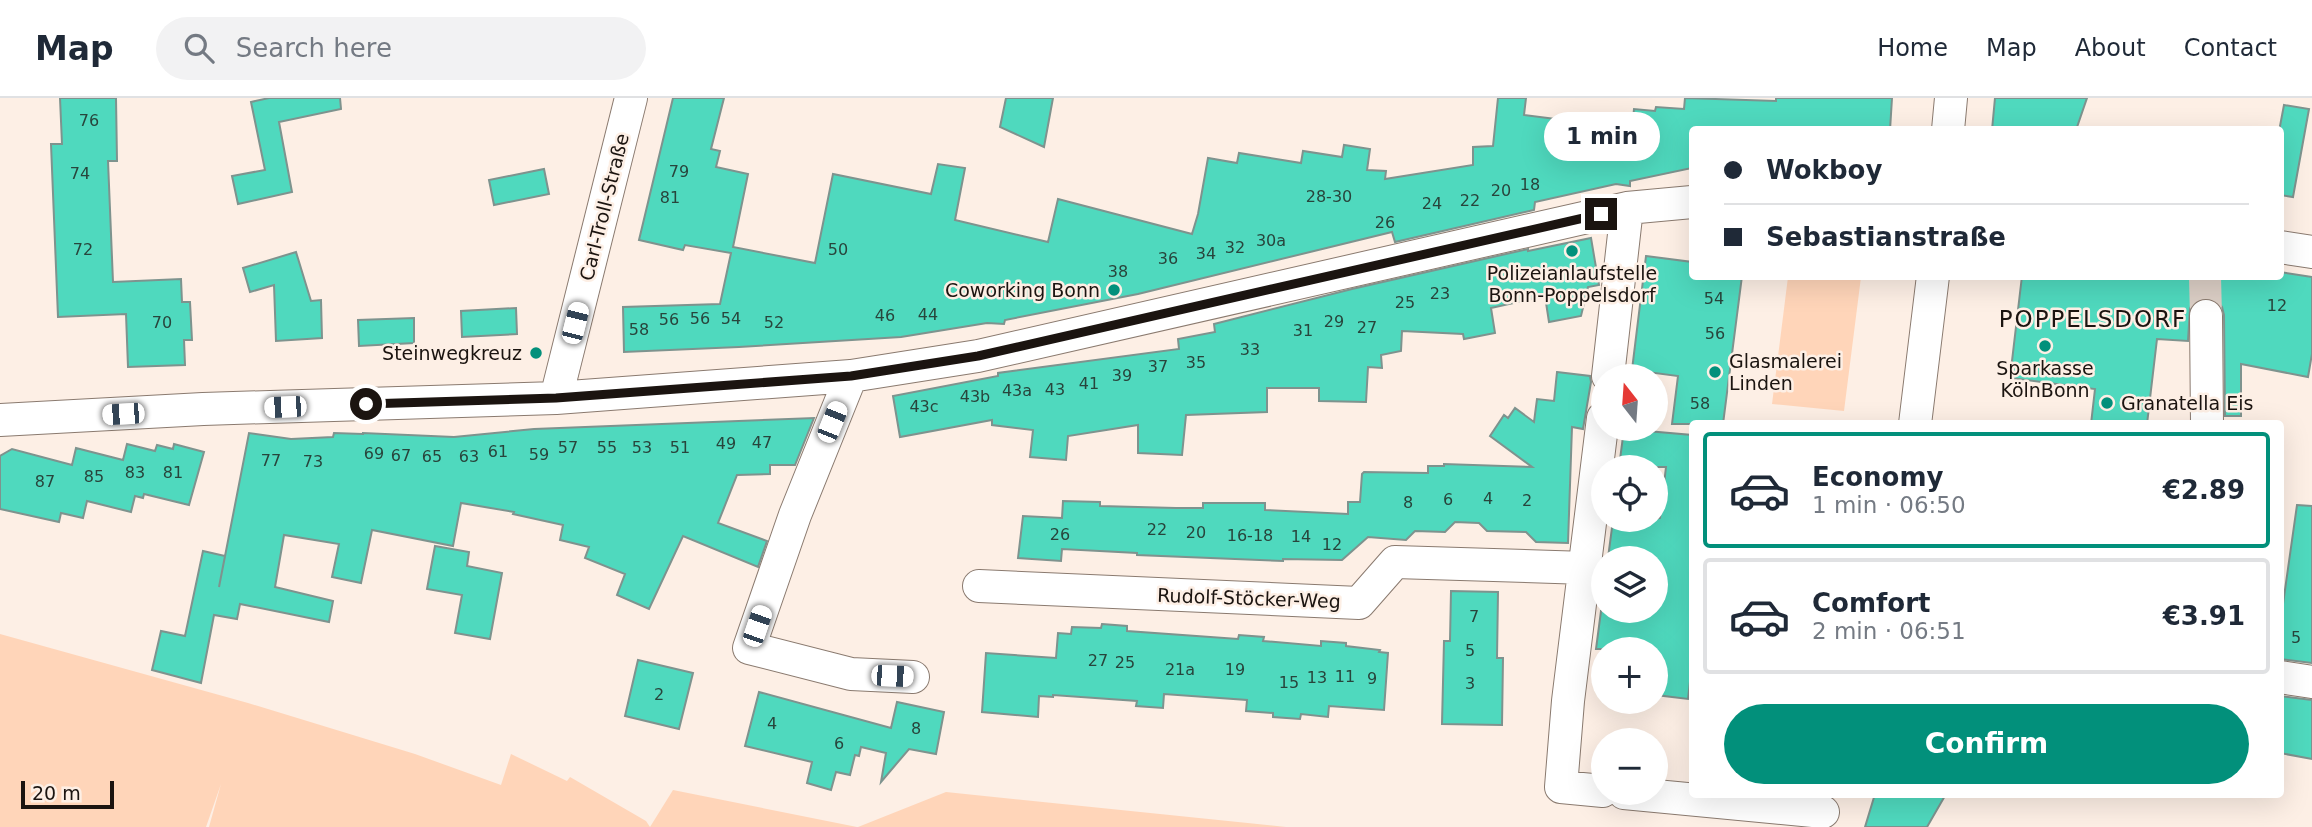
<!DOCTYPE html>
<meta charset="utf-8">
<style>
:root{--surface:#fff;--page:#f2f2f3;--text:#1f2937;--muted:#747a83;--line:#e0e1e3;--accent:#02907b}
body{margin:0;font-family:"DejaVu Sans",sans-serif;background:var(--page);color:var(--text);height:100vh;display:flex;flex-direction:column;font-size:26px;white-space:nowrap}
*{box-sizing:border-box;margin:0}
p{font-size:23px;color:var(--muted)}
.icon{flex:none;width:38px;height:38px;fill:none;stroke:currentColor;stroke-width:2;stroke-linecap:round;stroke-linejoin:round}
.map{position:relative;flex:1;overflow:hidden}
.details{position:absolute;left:1689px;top:322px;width:595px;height:378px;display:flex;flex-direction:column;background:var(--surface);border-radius:7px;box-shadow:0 7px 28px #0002}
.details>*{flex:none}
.banner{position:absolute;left:1689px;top:28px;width:595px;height:154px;border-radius:7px;box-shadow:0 7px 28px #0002;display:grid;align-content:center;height:154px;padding:0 35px;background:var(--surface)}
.needle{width:46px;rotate:343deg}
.tools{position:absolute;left:1591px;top:266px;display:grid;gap:14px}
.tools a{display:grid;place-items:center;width:77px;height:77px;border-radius:50%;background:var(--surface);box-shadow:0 7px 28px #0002;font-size:35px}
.scale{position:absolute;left:21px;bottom:18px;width:93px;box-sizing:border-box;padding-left:7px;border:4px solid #1b1410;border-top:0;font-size:19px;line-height:24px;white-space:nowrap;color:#1b1410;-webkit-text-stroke:5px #fdefe5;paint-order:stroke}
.end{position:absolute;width:32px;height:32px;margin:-16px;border:9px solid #1b1410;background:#fff;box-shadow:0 0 0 4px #fff}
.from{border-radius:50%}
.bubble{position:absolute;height:49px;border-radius:24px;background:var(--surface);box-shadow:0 7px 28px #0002;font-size:23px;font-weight:600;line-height:49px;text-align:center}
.car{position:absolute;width:21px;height:42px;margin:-21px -10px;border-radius:9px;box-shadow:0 0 5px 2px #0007;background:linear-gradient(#fff 24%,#345 0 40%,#fff 0 76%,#345 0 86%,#fff 0)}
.banner b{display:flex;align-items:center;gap:24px;height:66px;font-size:26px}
.banner b+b{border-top:2px solid var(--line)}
.banner i{width:18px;height:18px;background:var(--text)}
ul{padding:12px 0 0;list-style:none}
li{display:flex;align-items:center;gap:21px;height:116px;margin:0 14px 10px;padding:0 21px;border:4px solid var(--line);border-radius:7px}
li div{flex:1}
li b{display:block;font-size:26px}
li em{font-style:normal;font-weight:600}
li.current{border-color:var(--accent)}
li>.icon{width:63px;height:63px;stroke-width:1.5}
.action{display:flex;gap:14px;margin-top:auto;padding:14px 35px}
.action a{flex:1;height:80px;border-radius:42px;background:var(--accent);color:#fff;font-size:28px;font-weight:600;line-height:80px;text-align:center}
header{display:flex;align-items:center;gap:42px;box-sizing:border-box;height:98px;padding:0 35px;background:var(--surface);border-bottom:2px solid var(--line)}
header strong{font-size:33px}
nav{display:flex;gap:38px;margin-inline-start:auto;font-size:24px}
.search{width:490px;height:63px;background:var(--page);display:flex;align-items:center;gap:18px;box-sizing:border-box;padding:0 24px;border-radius:38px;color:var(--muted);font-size:26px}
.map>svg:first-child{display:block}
</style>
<header>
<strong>Map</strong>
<div class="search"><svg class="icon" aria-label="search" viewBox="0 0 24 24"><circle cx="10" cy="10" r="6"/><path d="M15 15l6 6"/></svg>Search here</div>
<nav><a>Home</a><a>Map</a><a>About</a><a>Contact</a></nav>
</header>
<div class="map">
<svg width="2312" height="729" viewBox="0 0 2312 729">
<rect width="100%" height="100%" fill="#fdefe5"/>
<path fill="#ffd5b9" d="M 1788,179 L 1861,179 L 1844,313 L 1772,306 Z
M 0,536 L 248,605 L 415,656 L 501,687 L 511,656 L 567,683 L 570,679 L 646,723 L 650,729 L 673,692 L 857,729 L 209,729 L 221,686 L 206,729 L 0,729 Z
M 946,694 L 1286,729 L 858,729 Z"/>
<path fill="#4fd9be" stroke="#7e938e" stroke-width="2" d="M 60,0 L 116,0 L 117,63 L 108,63 L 113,184 L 181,181 L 182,204 L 190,204 L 192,242 L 184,242 L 185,267 L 128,269 L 126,216 L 58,219 L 51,46 L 62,46 Z
M 269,0 L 340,0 L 341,11 L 279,24 L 292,94 L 238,106 L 232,78 L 265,72 L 251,4 Z
M 673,0 L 724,0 L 711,51 L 720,53 L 716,69 L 748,76 L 733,149 L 815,165 L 833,76 L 931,96 L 938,66 L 965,70 L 955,122 L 1048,144 L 1058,101 L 1192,136 L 1198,116 L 1208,60 L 1237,65 L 1239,55 L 1301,65 L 1303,53 L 1342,59 L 1344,47 L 1370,51 L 1367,72 L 1386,73 L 1385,81 L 1473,67 L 1473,49 L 1493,48 L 1498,0 L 1526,0 L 1524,17 L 1603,27 L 1604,19 L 1633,21 L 1634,11 L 1655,13 L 1656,9 L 1684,11 L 1685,0 L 1776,3 L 1776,0 L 1892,0 L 1890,32 L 1692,32 L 1692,70 L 1630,83 L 1630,88 L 1616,86 L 1535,104 L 1534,112 L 1395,144 L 1392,134 L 1138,196 L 1005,222 L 1004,226 L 987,225 L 901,239 L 739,249 L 624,254 L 623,209 L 720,206 L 731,155 L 685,147 L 683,152 L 639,142 Z
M 1006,0 L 1053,0 L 1044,49 L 1000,29 Z
M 1995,0 L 2087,0 L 2076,32 L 1992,32 Z
M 2284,7 L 2309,11 L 2293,99 L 2280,97 L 2280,28 Z
M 544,71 L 549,96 L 494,107 L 489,82 Z
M 1591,140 L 1599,187 L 1588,189 L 1581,218 L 1549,224 L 1545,198 L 1491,210 L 1495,235 L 1464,241 L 1463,236 L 1402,233 L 1401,253 L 1381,257 L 1382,270 L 1368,269 L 1366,304 L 1319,303 L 1319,290 L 1267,290 L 1267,314 L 1186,317 L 1182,357 L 1138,355 L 1138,327 L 1068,338 L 1066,362 L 1030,359 L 1033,332 L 992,327 L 992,322 L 900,339 L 893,298 L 998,278 L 998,275 L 1179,251 L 1178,241 L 1215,234 L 1214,226 L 1352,191 L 1528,151 L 1528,153 Z
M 296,154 L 311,203 L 321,202 L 322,240 L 276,243 L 274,187 L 250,194 L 243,170 Z
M 1646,158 L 1692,164 L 1692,178 L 1742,178 L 1723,326 L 1672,326 L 1678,278 L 1632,272 Z
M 2280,174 L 2312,179 L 2312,256 L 2308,279 L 2241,266 L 2241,318 L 2225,318 L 2224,217 L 2222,209 L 2216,202 L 2207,200 L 2197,202 L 2190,210 L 2188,243 L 2157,241 L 2147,326 L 2091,326 L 2095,291 L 2010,280 L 2022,178 L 2280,178 Z
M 516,210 L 517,236 L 462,239 L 461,213 Z
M 414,220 L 414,245 L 359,248 L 358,222 Z
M 1557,274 L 1590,278 L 1591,284 L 1583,331 L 1572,329 L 1568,445 L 1536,444 L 1526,434 L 1487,433 L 1479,425 L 1455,424 L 1445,434 L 1415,433 L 1406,442 L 1368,439 L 1342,462 L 1283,461 L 1283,463 L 1137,457 L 1137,455 L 1062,451 L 1061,463 L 1018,460 L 1023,418 L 1062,420 L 1063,403 L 1100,404 L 1100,408 L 1176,410 L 1203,410 L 1203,405 L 1265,405 L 1265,412 L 1348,416 L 1348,404 L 1360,404 L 1362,376 L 1364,374 L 1428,375 L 1428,368 L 1444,368 L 1444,366 L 1532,369 L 1490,338 L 1504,317 L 1508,320 L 1515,310 L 1534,324 L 1537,301 L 1554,303 Z
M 814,320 L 795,367 L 770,367 L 770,376 L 737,377 L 718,425 L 767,443 L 758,469 L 683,438 L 649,511 L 617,497 L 625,476 L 585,460 L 589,449 L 560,442 L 563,427 L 513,416 L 514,414 L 461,405 L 453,448 L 372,432 L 361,485 L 332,479 L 339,446 L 284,437 L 275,489 L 333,503 L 329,524 L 240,506 L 237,521 L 214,517 L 201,585 L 152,572 L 161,533 L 185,538 L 203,453 L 225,458 L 219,489 L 249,335 L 291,341 L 333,339 L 334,335 L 363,336 L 363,335 L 454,339 L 534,331 Z
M 1624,331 L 1692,337 L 1692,566 L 1688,601 L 1656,597 L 1656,551 L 1596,551 L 1601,513 L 1656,513 L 1656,460 L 1608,460 L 1613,422 L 1647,426 L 1647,422 L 1660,420 L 1666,369 L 1619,369 Z
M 127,346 L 155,353 L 157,347 L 173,351 L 174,346 L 204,354 L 189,407 L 144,396 L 143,400 L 135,398 L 131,414 L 87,403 L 83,420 L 61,415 L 59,424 L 0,411 L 0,358 L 12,351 L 72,367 L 76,350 L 123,362 Z
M 2297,407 L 2312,408 L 2312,565 L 2280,561 L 2280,513 L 2282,513 Z
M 435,448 L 469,454 L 467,468 L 502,475 L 490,541 L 455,535 L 462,497 L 427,491 Z
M 1451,493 L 1498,494 L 1497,560 L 1503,560 L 1502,627 L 1442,626 L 1444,543 L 1450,543 Z
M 1102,526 L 1127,528 L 1127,533 L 1238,541 L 1239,537 L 1264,539 L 1263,543 L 1321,548 L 1321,543 L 1346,545 L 1346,548 L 1380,552 L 1379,554 L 1388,555 L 1384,612 L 1329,608 L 1328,619 L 1301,616 L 1300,621 L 1273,619 L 1273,615 L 1246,613 L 1247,602 L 1164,596 L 1163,610 L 1136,608 L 1137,603 L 1053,597 L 1053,599 L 1039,598 L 1038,619 L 982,614 L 986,555 L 1056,560 L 1058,535 L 1071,536 L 1072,529 L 1101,530 Z
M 638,562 L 693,575 L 679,631 L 625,618 Z
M 759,594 L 891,630 L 897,604 L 944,614 L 936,656 L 909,651 L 881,684 L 886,655 L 861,649 L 859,658 L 855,657 L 850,677 L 836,674 L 831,692 L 807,685 L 812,664 L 745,648 Z
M 2280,598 L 2312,602 L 2312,661 L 2280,655 Z
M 1875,696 L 1946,696 L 1927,729 L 1865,729 Z"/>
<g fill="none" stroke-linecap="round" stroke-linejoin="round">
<path stroke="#dbcec5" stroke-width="32" stroke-dasharray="32 16" stroke-linecap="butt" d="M 2205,178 L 2206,218"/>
<defs>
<path id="minor" d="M 1948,32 L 1951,0
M 2280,149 L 2312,154
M 2206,218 L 2207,326
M 851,278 L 795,417 L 749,550 L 851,576 L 913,579
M 1608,278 L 1627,110
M 556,300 L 631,0
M 1603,320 L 1568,603 L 1561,689 L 1603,693
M 0,322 L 203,311 L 556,300 L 851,278 L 978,258 L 1627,110 L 1692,104
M 1915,326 L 1933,178
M 979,488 L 1359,505 L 1395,464 L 1586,470
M 2280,579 L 2312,584
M 1624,695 L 1823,714"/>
</defs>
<use href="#minor" stroke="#8a7a6f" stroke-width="34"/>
<use href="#minor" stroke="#fff" stroke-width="32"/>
</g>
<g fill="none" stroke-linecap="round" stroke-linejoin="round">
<path stroke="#1b1410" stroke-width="9" d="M 366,306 L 556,300 L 851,278 L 978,258 L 1601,116"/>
</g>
<g fill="#02907b" stroke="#fdefe5" stroke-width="2.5">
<circle cx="1572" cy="153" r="7"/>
<circle cx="1114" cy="192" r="7"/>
<circle cx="2045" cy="248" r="7"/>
<circle cx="536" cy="255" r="7"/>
<circle cx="1715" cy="274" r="7"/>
<circle cx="2107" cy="305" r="7"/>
</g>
<g text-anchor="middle" stroke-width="5" stroke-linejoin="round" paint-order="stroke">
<g font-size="16" fill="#28453c">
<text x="89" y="28">76</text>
<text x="679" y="79">79</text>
<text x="80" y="81">74</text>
<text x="1530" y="92">18</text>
<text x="1501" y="98">20</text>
<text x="1329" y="104">28-30</text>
<text x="670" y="105">81</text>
<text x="1470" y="108">22</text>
<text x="1432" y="111">24</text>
<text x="1385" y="130">26</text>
<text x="1271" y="148">30a</text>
<text x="1235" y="155">32</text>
<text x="83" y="157">72</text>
<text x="838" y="157">50</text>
<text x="1206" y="161">34</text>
<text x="1168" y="166">36</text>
<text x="1118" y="179">38</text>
<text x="1440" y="201">23</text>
<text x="1714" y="206">54</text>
<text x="1405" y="210">25</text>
<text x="2277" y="213">12</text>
<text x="928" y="222">44</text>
<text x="885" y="223">46</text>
<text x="700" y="226">56</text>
<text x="731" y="226">54</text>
<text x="669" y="227">56</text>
<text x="1334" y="229">29</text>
<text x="162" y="230">70</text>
<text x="774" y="230">52</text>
<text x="1367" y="235">27</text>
<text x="639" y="237">58</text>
<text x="1303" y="238">31</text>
<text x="1715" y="241">56</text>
<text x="1250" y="257">33</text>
<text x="1196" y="270">35</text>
<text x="1158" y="274">37</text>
<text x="1122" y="283">39</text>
<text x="1089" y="291">41</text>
<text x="1055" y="297">43</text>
<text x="1017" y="298">43a</text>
<text x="975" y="304">43b</text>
<text x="1700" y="311">58</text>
<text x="924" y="314">43c</text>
<text x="762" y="350">47</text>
<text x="726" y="351">49</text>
<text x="568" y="355">57</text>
<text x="607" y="355">55</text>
<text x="642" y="355">53</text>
<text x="680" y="355">51</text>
<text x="498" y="359">61</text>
<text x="374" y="361">69</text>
<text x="539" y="362">59</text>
<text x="401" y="363">67</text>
<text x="432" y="364">65</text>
<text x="469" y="364">63</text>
<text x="271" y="368">77</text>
<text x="313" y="369">73</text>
<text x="135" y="380">83</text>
<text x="173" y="380">81</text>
<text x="94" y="384">85</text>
<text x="45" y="389">87</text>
<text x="1488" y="406">4</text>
<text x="1448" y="407">6</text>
<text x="1527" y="408">2</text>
<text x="1408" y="410">8</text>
<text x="1157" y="437">22</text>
<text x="1196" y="440">20</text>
<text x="1060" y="442">26</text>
<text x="1250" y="443">16-18</text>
<text x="1301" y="444">14</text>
<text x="1332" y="452">12</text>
<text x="1474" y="524">7</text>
<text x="2296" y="545">5</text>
<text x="1470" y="558">5</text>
<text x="1098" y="568">27</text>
<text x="1125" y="570">25</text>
<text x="1180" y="577">21a</text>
<text x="1235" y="577">19</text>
<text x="1345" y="584">11</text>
<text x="1317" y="585">13</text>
<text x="1372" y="586">9</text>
<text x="1289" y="590">15</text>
<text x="1470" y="591">3</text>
<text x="659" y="602">2</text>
<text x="772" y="631">4</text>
<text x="916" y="636">8</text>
<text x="839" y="651">6</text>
</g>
<g font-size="19" fill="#1b1410" stroke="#fdefe5">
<text transform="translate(604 109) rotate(-76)" y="7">Carl-Troll-Straße</text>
<text transform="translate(1249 500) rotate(2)" y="7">Rudolf-Stöcker-Weg</text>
</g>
<g font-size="19" fill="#1b1410" stroke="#fdefe5">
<text x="1572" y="182">Polizeianlaufstelle<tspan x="1572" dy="22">Bonn-Poppelsdorf</tspan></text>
<text x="1100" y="199" text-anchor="end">Coworking Bonn</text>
<text x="522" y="262" text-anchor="end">Steinwegkreuz</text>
<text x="1729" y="270" text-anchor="start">Glasmalerei<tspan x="1729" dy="22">Linden</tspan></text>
<text x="2045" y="277">Sparkasse<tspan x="2045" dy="22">KölnBonn</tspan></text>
<text x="2121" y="312" text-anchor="start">Granatella Eis</text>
</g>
<g font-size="23" letter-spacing="2" fill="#1b1410" stroke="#fdefe5">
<text x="2093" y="229">POPPELSDORF</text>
</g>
</g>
</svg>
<div class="tools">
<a><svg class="needle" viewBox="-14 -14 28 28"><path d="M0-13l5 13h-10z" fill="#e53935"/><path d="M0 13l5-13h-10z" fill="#747a83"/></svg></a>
<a><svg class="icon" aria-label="locate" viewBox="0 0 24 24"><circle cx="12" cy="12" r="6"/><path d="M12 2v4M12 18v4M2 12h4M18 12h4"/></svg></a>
<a><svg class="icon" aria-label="layers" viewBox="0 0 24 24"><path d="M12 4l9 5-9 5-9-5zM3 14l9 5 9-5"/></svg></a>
<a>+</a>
<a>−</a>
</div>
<div class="scale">20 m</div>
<i class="end from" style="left:366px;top:306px"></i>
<i class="end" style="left:1601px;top:116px"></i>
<div class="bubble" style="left:1544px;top:14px;width:116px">1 min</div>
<i class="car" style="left:575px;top:225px;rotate:14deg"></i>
<i class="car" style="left:285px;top:309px;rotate:268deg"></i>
<i class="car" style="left:123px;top:316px;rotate:267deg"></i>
<i class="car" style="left:832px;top:324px;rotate:22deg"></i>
<i class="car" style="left:757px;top:528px;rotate:19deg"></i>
<i class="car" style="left:892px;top:578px;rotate:92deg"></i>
<div class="banner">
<b><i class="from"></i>Wokboy</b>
<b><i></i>Sebastianstraße</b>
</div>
<section class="details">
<ul>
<li class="current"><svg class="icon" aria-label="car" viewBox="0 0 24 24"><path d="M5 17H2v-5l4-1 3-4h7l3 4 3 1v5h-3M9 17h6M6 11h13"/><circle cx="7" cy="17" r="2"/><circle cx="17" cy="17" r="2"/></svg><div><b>Economy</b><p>1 min · 06:50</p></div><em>€2.89</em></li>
<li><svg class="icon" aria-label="car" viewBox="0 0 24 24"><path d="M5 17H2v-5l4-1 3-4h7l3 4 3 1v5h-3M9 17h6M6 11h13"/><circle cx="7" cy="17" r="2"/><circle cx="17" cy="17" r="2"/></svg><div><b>Comfort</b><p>2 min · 06:51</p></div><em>€3.91</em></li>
</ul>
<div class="action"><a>Confirm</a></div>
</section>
</div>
